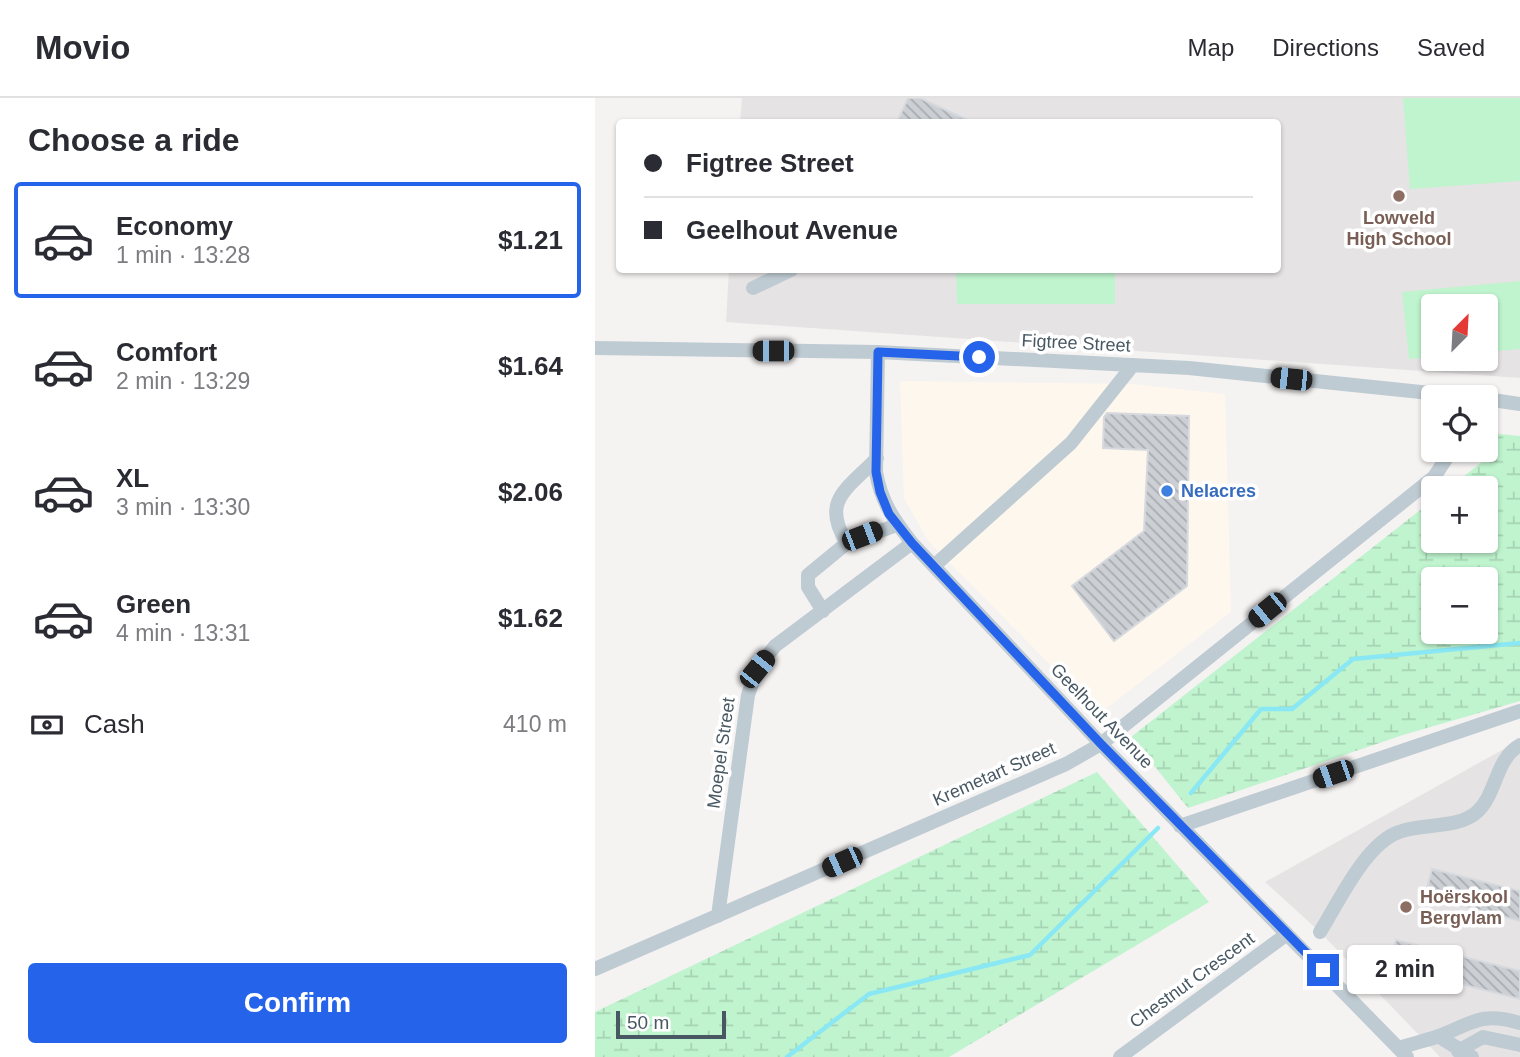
<!DOCTYPE html>
<meta charset="utf-8">
<style>
:root{--surface:#fff;--page:#f2f2f3;--text:#2b2b33;--muted:#7c7c81;--line:#e1e1e2;--accent:#2563eb}
body{margin:0;font-family:Helvetica,sans-serif;background:var(--page);color:var(--text);height:100vh;display:flex;flex-direction:column;font-size:26px;white-space:nowrap}
*{box-sizing:border-box;margin:0}
p{font-size:23px;color:var(--muted)}
.icon{flex:none;width:38px;height:38px;fill:none;stroke:currentColor;stroke-width:2;stroke-linecap:round;stroke-linejoin:round}
.map{position:relative;flex:1;overflow:hidden}
.drawer{display:flex;flex-direction:column;background:var(--surface);width:595px}
.drawer>*{flex:none}
.top-card{position:absolute;left:21px;top:21px;width:665px;height:154px;border-radius:7px;box-shadow:0 2px 5px #0004;display:grid;align-content:center;height:154px;padding:0 28px;background:var(--surface)}
.needle{width:46px;rotate:24deg}
.controls{position:absolute;left:826px;top:196px;display:grid;gap:14px}
.controls a{display:grid;place-items:center;width:77px;height:77px;border-radius:7px;background:var(--surface);box-shadow:0 2px 5px #0004;font-size:35px}
.scale{position:absolute;left:21px;bottom:18px;width:110px;box-sizing:border-box;padding-left:7px;border:4px solid #485862;border-top:0;font-size:19px;line-height:24px;white-space:nowrap;color:#485862;-webkit-text-stroke:5px #fff;paint-order:stroke}
.end{position:absolute;width:32px;height:32px;margin:-16px;border:9px solid #2563eb;background:#fff;box-shadow:0 0 0 4px #fff}
.from{border-radius:50%}
.bubble{position:absolute;height:49px;border-radius:7px;background:var(--surface);box-shadow:0 2px 5px #0004;font-size:23px;font-weight:800;line-height:49px;text-align:center}
.car{position:absolute;width:21px;height:42px;margin:-21px -10px;border-radius:9px;box-shadow:0 0 5px 2px #0007;background:linear-gradient(#222 24%,#8ab4d8 0 40%,#222 0 76%,#8ab4d8 0 86%,#222 0)}
.top-card b{display:flex;align-items:center;gap:24px;height:66px;font-size:26px}
.top-card b+b{border-top:2px solid var(--line)}
.top-card i{width:18px;height:18px;background:var(--text)}
ul{padding:0;list-style:none}
li{display:flex;align-items:center;gap:21px;height:116px;margin:0 14px 10px;padding:0 14px;border:4px solid transparent;border-radius:7px}
li div{flex:1}
li b{display:block;font-size:26px}
li em{font-style:normal;font-weight:800}
li.selected{border-color:var(--accent)}
li>.icon{width:63px;height:63px;stroke-width:1.5}
h2{padding:0 28px;font-size:32px;line-height:84px}
.pay{display:flex;align-items:center;gap:18px;height:77px;padding:0 28px;font-size:26px}
.pay p{margin-inline-start:auto}
.cta{display:flex;gap:14px;margin-top:auto;padding:14px 28px}
.cta a{flex:1;height:80px;border-radius:7px;background:var(--accent);color:#fff;font-size:28px;font-weight:800;line-height:80px;text-align:center}
header{display:flex;align-items:center;gap:42px;box-sizing:border-box;height:98px;padding:0 35px;background:var(--surface);border-bottom:2px solid var(--line)}
header strong{font-size:33px}
nav{display:flex;gap:38px;margin-inline-start:auto;font-size:24px}
main{display:flex;flex:1;min-height:0}
.map>svg:first-child{display:block}
</style>
<header>
<strong>Movio</strong>
<nav><a>Map</a><a>Directions</a><a>Saved</a></nav>
</header>
<main>
<section class="drawer">
<h2>Choose a ride</h2>
<ul>
<li class="selected"><svg class="icon" aria-label="car" viewBox="0 0 24 24"><path d="M5 17H2v-5l4-1 3-4h7l3 4 3 1v5h-3M9 17h6M6 11h13"/><circle cx="7" cy="17" r="2"/><circle cx="17" cy="17" r="2"/></svg><div><b>Economy</b><p>1 min · 13:28</p></div><em>$1.21</em></li>
<li><svg class="icon" aria-label="car" viewBox="0 0 24 24"><path d="M5 17H2v-5l4-1 3-4h7l3 4 3 1v5h-3M9 17h6M6 11h13"/><circle cx="7" cy="17" r="2"/><circle cx="17" cy="17" r="2"/></svg><div><b>Comfort</b><p>2 min · 13:29</p></div><em>$1.64</em></li>
<li><svg class="icon" aria-label="car" viewBox="0 0 24 24"><path d="M5 17H2v-5l4-1 3-4h7l3 4 3 1v5h-3M9 17h6M6 11h13"/><circle cx="7" cy="17" r="2"/><circle cx="17" cy="17" r="2"/></svg><div><b>XL</b><p>3 min · 13:30</p></div><em>$2.06</em></li>
<li><svg class="icon" aria-label="car" viewBox="0 0 24 24"><path d="M5 17H2v-5l4-1 3-4h7l3 4 3 1v5h-3M9 17h6M6 11h13"/><circle cx="7" cy="17" r="2"/><circle cx="17" cy="17" r="2"/></svg><div><b>Green</b><p>4 min · 13:31</p></div><em>$1.62</em></li>
</ul>
<div class="pay"><svg class="icon" aria-label="cash" viewBox="0 0 24 24"><path d="M3 7h18v10H3z"/><circle cx="12" cy="12" r="2"/></svg>Cash<p>410 m</p></div>
<div class="cta"><a>Confirm</a></div>
</section>
<div class="map">
<svg width="925" height="959" viewBox="0 0 925 959">
<defs>
<pattern id="wetland-marsh" width="20" height="14" patternUnits="userSpaceOnUse" patternTransform="scale(1.75)"><rect width="20" height="14" fill="#bff4ce"/><path d="M1 5h8M5 5V1M11 12h8M15 12V8" fill="none" stroke="#a6d3b3"/></pattern>
<pattern id="building-back-hatch" width="6" height="6" patternUnits="userSpaceOnUse" patternTransform="scale(1.75)"><rect width="6" height="6" fill="#ccd0d5"/><path d="M-1 5l2 2M0 0l6 6M5-1l2 2" fill="none" stroke="#a8acb0"/></pattern>
</defs>
<rect width="100%" height="100%" fill="#f5f2f2"/>
<path fill="#fef7ed" d="M 305,283 L 537,286 L 630,296 L 636,514 L 504,616 L 333,443 L 309,400 Z"/>
<path fill="#e6e3e4" fill-rule="evenodd" d="M 147,0 L 925,0 L 925,280 L 131,224 L 134,172 L 682,172 L 682,24 L 145,24 ZM 838,208 L 891,208 L 891,261 L 838,261 Z
M 925,642 L 925,959 L 845,959 L 725,834 L 670,784 Z"/>
<path fill="url(#wetland-marsh)" fill-rule="evenodd" d="M 894,335 L 925,338 L 925,603 L 808,637 L 593,710 L 536,639 L 838,402 L 838,443 L 891,443 L 891,390 L 854,390 L 887,364 ZM 838,481 L 891,481 L 891,534 L 838,534 Z
M 502,674 L 614,804 L 354,959 L 0,959 L 0,914 Z"/>
<path fill="#bff4ce" d="M 808,0 L 925,0 L 925,83 L 815,91 Z
M 361,172 L 520,172 L 520,206 L 362,206 Z
M 925,183 L 925,251 L 891,254 L 891,208 L 838,208 L 838,259 L 814,261 L 807,194 Z"/>
<g fill="none" stroke-linecap="round" stroke-linejoin="round">
<path stroke="#89e8f4" stroke-width="4.5" d="M 596,695 L 666,611 L 697,611 L 758,561 L 925,545
M 192,959 L 274,896 L 435,857 L 563,730"/>
</g>
<path fill="url(#building-back-hatch)" stroke="#d6d9de" stroke-width="2" d="M 313,0 L 325,0 L 377,24 L 302,24 Z
M 512,315 L 594,318 L 592,488 L 519,543 L 477,488 L 549,433 L 553,352 L 508,350 L 509,319 Z
M 837,771 L 925,793 L 925,823 L 830,798 Z
M 801,842 L 925,873 L 925,901 L 794,868 Z"/>
<g fill="none" stroke-linecap="round" stroke-linejoin="round">
<path stroke="#bfcbd2" stroke-width="14" d="M 158,190 L 196,172
M 0,250 L 283,254 L 594,270 L 874,299
M 283,254 L 281,374 C 286,404 299,422 317,445 L 506,646 L 812,959
M 891,301 L 925,306
M 282,360 C 253,391 225,402 252,445 L 302,427
M 339,468 L 476,345 L 538,267
M 228,513 L 213,489 L 213,477 L 252,445
M 585,728 L 925,613
M 123,818 L 153,597 L 162,571 L 180,548 L 317,445
M 725,834 C 743,805 771,745 804,734 C 828,725 863,731 882,714 C 902,696 900,661 925,647
M 0,871 L 471,666 L 506,646 L 839,379 L 857,352
M 843,938 L 877,959
M 803,950 C 816,946 829,943 841,939 C 877,926 884,913 925,925
M 863,953 L 888,939 L 925,947
M 525,959 L 692,836"/>
</g>
<g fill="none" stroke-linecap="round" stroke-linejoin="round">
<path stroke="#2563eb" stroke-width="9" d="M 384,259 L 283,254 L 281,374 L 285,394 L 294,416 L 317,445 L 506,646 L 728,872"/>
</g>
<g fill="#8d6e63" stroke="#fff" stroke-width="2.5">
<circle cx="804" cy="98" r="7"/>
<circle cx="811" cy="809" r="7"/>
</g>
<circle fill="#3f7fe0" stroke="#fff" stroke-width="2.5" cx="572" cy="393" r="7"/>
<g text-anchor="middle" stroke-width="7" stroke-linejoin="round" paint-order="stroke">
<g font-size="18" font-weight="bold" fill="#785e54" stroke="#fff">
<text x="804" y="126">Lowveld<tspan x="804" dy="21">High School</tspan></text>
<text x="825" y="805" text-anchor="start">Hoërskool<tspan x="825" dy="21">Bergvlam</tspan></text>
</g>
<g font-size="18" fill="#485862" stroke="#fff">
<text transform="translate(481 245) rotate(3)" y="6">Figtree Street</text>
<text transform="translate(507 618) rotate(46)" y="6">Geelhout Avenue</text>
<text transform="translate(126 655) rotate(-82)" y="6">Moepel Street</text>
<text transform="translate(399 676) rotate(-24)" y="6">Kremetart Street</text>
<text transform="translate(597 882) rotate(-36)" y="6">Chestnut Crescent</text>
</g>
<g font-size="18" font-weight="bold" fill="#366cbe" stroke="#fff" text-anchor="start">
<text x="586" y="399">Nelacres</text>
</g>
</g>
</svg>
<div class="controls">
<a><svg class="needle" viewBox="-14 -14 28 28"><path d="M0-13l5 13h-10z" fill="#e53935"/><path d="M0 13l5-13h-10z" fill="#7c7c81"/></svg></a>
<a><svg class="icon" aria-label="locate" viewBox="0 0 24 24"><circle cx="12" cy="12" r="6"/><path d="M12 2v4M12 18v4M2 12h4M18 12h4"/></svg></a>
<a>+</a>
<a>−</a>
</div>
<div class="scale">50 m</div>
<i class="end from" style="left:384px;top:259px"></i>
<i class="end" style="left:728px;top:872px"></i>
<div class="bubble" style="left:752px;top:847px;width:116px">2 min</div>
<i class="car" style="left:178px;top:253px;rotate:270deg"></i>
<i class="car" style="left:696px;top:281px;rotate:276deg"></i>
<i class="car" style="left:267px;top:438px;rotate:69deg"></i>
<i class="car" style="left:672px;top:512px;rotate:231deg"></i>
<i class="car" style="left:162px;top:571px;rotate:39deg"></i>
<i class="car" style="left:738px;top:676px;rotate:251deg"></i>
<i class="car" style="left:247px;top:764px;rotate:246deg"></i>
<div class="top-card">
<b><i class="from"></i>Figtree Street</b>
<b><i></i>Geelhout Avenue</b>
</div>
</div>
</main>
